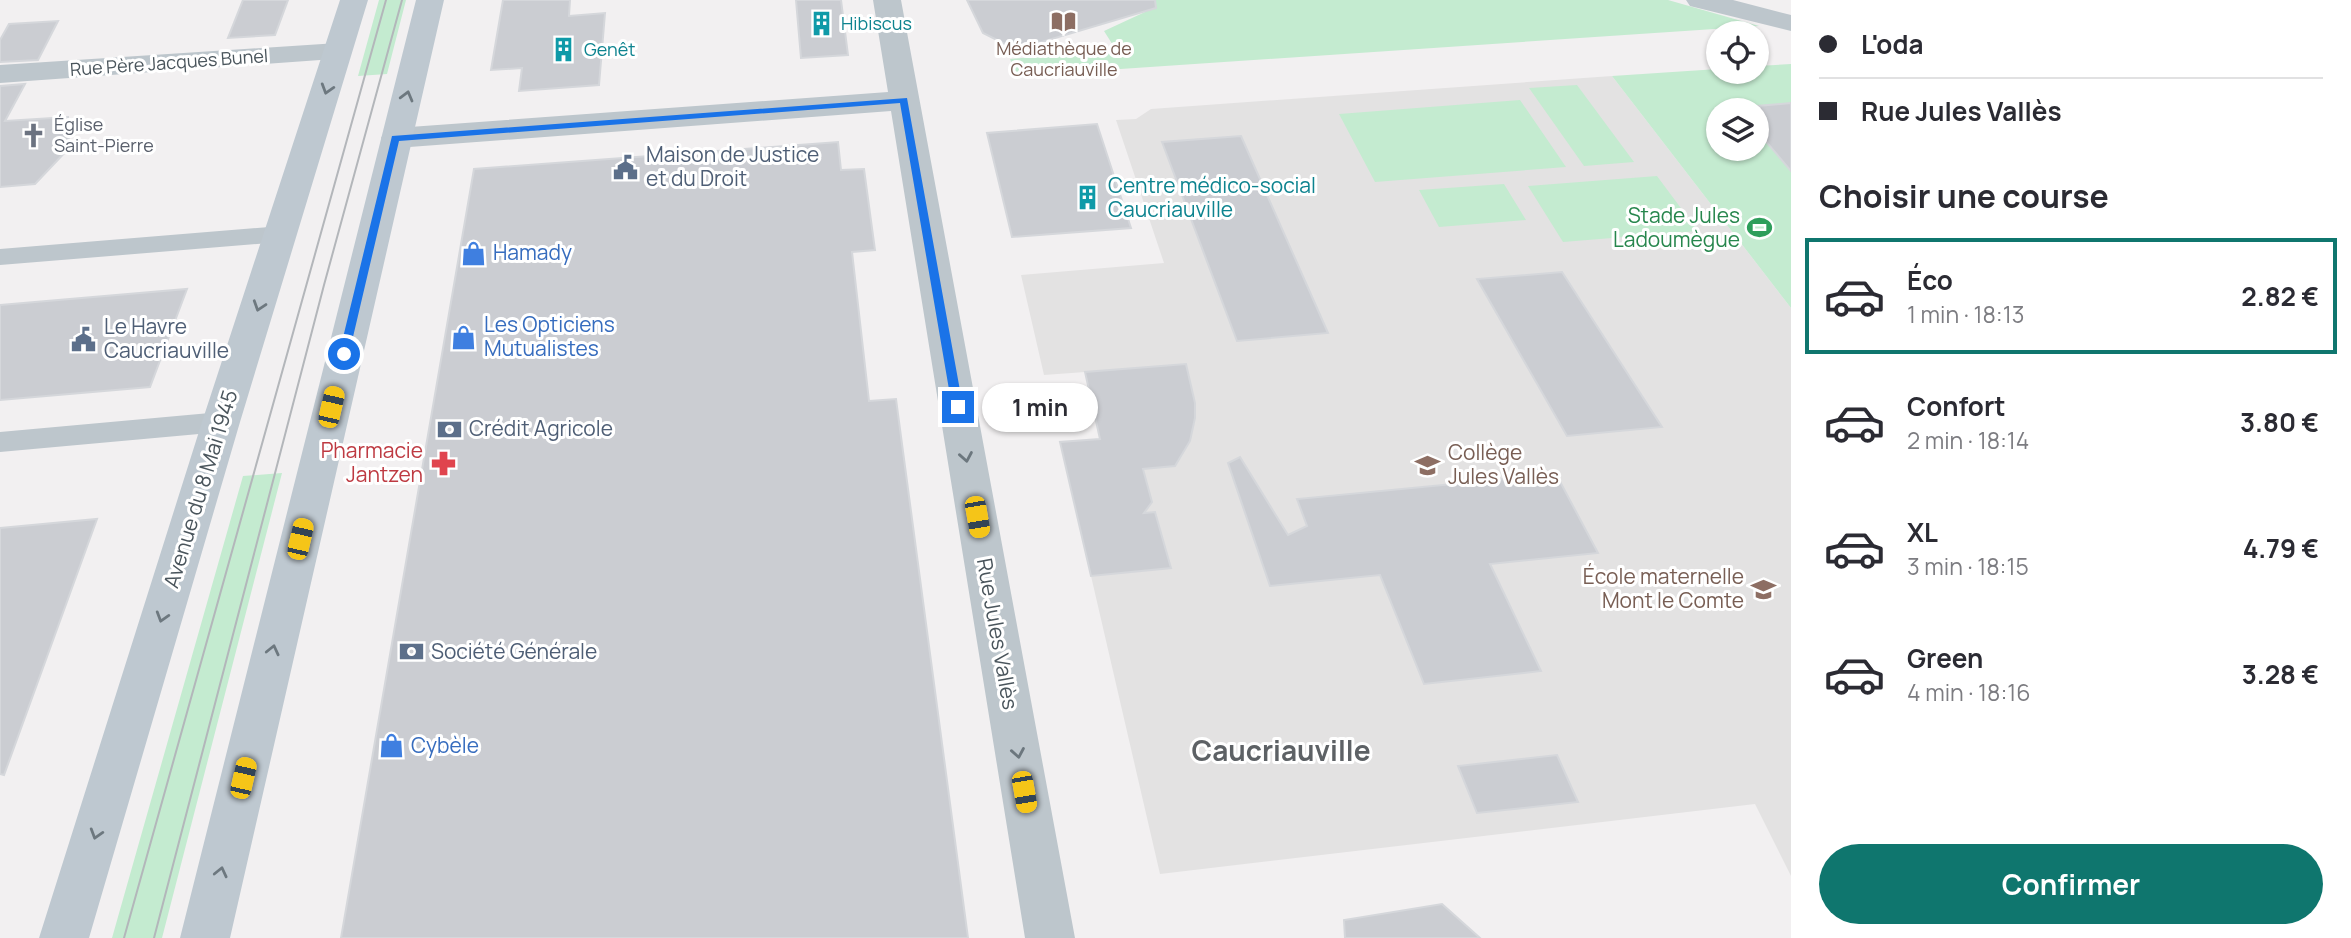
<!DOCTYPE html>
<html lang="fr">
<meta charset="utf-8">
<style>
:root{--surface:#fff;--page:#f2f2f3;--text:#2b2b33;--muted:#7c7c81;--line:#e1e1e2;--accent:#0f766e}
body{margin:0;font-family:Manrope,sans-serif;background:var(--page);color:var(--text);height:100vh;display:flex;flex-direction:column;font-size:26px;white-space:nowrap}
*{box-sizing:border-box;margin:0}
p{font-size:23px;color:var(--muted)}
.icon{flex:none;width:38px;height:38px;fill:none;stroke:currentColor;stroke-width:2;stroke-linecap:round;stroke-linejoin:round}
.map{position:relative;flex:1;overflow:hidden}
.drawer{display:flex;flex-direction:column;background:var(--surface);width:560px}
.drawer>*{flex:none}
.guide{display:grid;align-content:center;height:154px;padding:0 28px;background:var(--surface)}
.tools{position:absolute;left:1706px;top:21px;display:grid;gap:14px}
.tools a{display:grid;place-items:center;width:63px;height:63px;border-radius:50%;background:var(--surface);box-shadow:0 2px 5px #0004;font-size:35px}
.end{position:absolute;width:32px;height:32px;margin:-16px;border:9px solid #1a73e8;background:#fff;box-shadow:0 0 0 4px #fff}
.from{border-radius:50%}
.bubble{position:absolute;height:49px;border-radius:24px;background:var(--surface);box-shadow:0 2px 5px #0004;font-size:23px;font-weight:700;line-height:49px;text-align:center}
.car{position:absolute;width:21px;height:42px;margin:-21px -10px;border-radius:9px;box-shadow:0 0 5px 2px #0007;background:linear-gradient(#f5c518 24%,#345 0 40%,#f5c518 0 76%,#345 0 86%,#f5c518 0)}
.guide b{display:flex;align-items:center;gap:24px;height:66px;font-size:26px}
.guide b+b{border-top:2px solid var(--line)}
.guide i{width:18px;height:18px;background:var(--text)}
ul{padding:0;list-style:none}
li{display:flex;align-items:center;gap:21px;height:116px;margin:0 14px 10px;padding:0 14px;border:4px solid transparent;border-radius:0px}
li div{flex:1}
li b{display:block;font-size:26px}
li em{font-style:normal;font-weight:700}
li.on{border-color:var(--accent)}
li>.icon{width:63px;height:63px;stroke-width:1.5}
h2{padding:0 28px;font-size:32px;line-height:84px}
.action{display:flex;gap:14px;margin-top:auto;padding:14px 28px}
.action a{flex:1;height:80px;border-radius:42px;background:var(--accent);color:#fff;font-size:28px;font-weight:700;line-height:80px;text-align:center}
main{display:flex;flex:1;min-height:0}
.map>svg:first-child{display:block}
</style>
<main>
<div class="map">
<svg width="1791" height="938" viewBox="0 0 1791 938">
<rect width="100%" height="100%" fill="#f2f0f1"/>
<path fill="#e3e2e2" d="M 1612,76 L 1791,308 L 1791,876 L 1755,804 L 1160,874 L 1060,442 L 1110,438 L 1096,418 L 1085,372 L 1044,375 L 1021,275 L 1164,263 L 1116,120 L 1136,119 L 1151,109 Z"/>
<path fill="#c4ebd0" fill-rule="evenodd" d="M 379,0 L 406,0 L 387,74 L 358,76 Z
M 1121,0 L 1668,0 L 1759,26 L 1017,76 L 1010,59 L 1116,50 L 1104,31 L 1145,12 Z
M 1791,64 L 1791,308 L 1612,76 L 1718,69 L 1718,72 L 1757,72 L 1757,66 ZM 1718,110 L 1757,110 L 1757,149 L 1718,149 Z
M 1577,85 L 1634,162 L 1584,166 L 1529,88 Z
M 1520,100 L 1566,167 L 1375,182 L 1339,114 Z
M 1657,176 L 1698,231 L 1563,242 L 1528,186 Z
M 1504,184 L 1526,220 L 1439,227 L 1419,190 Z
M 282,473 L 162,938 L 112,938 L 243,476 Z"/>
<path fill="#cbcdd2" stroke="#d5d7db" stroke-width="2" d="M 243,0 L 288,0 L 275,35 L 228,38 Z
M 503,0 L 570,0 L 569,16 L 605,13 L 599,85 L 519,91 L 522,68 L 491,70 Z
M 796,0 L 841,0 L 848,55 L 801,58 Z
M 967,0 L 1155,0 L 1156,8 L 1025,47 L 1014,42 L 1009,46 L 983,33 Z
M 58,21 L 38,60 L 0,62 L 0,40 L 9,24 Z
M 25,84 L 5,121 L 68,117 L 69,148 L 35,184 L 0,187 L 0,86 Z
M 1791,103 L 1791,171 L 1757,131 L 1757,106 Z
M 1097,124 L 1131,228 L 1012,237 L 987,133 Z
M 1241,136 L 1328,333 L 1237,341 L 1162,142 Z
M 838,142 L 841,170 L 864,169 L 875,250 L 852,252 L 869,401 L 896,399 L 968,938 L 341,938 L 474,169 Z
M 1562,272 L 1662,427 L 1567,436 L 1477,279 Z
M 187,289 L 150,387 L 0,400 L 0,305 Z
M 1186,364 L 1195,403 L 1195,418 L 1190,441 L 1175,466 L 1143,469 L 1152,502 L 1144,513 L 1155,512 L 1171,568 L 1091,576 L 1060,442 L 1100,439 L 1085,372 Z
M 1240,457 L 1288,535 L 1307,526 L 1297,499 L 1556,474 L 1598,553 L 1490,564 L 1541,671 L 1424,684 L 1380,575 L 1270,586 L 1228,463 Z
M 97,519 L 4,775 L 0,774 L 0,528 Z
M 1557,755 L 1578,802 L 1477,813 L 1458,766 Z
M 1442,904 L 1480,938 L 1345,938 L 1344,920 Z"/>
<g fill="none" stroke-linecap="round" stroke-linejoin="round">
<path fill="#bdc6cc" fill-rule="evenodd" d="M 282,226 L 289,229 L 292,234 L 289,239 L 282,242 L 0,265 L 0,249 Z
M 221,412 L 229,415 L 233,422 L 229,429 L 221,432 L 0,452 L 0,432 Z"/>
<path fill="#bdc6cc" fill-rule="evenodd" d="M 873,0 L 901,0 L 1075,938 L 1025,938 L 891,111 L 396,148 L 385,145 L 381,138 L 385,131 L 396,128 L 888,92 Z
M 1686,0 L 1733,0 L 1791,15 L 1791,31 L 1690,6 Z
M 338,43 L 348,46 L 352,52 L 348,58 L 0,83 L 0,65 Z"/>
<path fill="#bec8d0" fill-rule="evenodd" d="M 340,0 L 368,0 L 240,422 L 89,938 L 39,938 L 202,422 Z
M 416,0 L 444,0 L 230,938 L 180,938 Z"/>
<path stroke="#b3b6ba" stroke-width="2" d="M 124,938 L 386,0
M 154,938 L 324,285 L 402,0"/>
</g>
<defs><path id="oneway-chevron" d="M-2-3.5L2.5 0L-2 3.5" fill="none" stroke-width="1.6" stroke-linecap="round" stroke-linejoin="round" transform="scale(1.75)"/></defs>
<g stroke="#6d787f">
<use href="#oneway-chevron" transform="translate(327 89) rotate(107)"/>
<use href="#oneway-chevron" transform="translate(407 96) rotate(-75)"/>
<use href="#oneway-chevron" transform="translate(259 306) rotate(108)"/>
<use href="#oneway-chevron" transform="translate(162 617) rotate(107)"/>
<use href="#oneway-chevron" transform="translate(273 650) rotate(-77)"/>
<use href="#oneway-chevron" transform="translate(96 834) rotate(107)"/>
<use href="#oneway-chevron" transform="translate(221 872) rotate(-77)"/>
</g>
<g stroke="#6c777e">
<use href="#oneway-chevron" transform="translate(966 457) rotate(80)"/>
<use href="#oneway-chevron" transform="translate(1018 753) rotate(80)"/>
</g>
<path fill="#1a73e8" d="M 907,98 L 963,407 L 961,410 L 954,410 L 952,407 L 900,103 L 399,141 L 349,354 L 344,358 L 339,354 L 392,136 Z"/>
<defs>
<symbol id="library-bare" viewBox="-9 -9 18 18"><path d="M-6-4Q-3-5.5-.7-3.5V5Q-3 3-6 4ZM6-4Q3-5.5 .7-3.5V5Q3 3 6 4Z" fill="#8d6e63" stroke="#fff" stroke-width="2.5" paint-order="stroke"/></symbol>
<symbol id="building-bare" viewBox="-9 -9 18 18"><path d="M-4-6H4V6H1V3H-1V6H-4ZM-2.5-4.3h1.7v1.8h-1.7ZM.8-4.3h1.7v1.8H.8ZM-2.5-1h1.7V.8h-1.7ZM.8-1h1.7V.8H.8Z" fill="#0f9aa8" stroke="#fff" stroke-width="2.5" paint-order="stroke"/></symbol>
<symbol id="church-bare" viewBox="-9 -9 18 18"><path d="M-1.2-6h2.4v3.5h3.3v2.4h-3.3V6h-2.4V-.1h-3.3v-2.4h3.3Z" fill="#6b7280" stroke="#fff" stroke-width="2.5" paint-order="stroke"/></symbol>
<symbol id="civic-bare" viewBox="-9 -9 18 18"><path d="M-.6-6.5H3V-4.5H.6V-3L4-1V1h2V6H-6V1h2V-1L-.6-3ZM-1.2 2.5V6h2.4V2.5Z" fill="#5c6f8a" stroke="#fff" stroke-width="2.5" paint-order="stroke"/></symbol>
<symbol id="stadium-bare" viewBox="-9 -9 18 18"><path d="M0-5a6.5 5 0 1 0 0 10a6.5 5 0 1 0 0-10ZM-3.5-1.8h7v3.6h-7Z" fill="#2e9e5b" stroke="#fff" stroke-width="2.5" paint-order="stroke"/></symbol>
<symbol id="shop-bare" viewBox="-9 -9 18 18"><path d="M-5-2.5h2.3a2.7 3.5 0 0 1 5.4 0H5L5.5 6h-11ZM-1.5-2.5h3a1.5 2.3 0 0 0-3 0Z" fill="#3f7fe0" stroke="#fff" stroke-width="2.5" paint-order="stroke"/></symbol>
<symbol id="bank-bare" viewBox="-9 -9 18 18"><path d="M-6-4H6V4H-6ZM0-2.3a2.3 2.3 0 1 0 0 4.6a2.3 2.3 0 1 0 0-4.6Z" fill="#5c6f8a" stroke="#fff" stroke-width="2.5" paint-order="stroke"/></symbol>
<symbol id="pharmacy-bare" viewBox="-9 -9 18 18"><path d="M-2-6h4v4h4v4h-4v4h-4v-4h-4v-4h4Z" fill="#e0444e" stroke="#fff" stroke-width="2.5" paint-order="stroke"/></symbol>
<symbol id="school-bare" viewBox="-9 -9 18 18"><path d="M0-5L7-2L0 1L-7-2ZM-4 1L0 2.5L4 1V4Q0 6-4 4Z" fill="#8d6e63" stroke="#fff" stroke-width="2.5" paint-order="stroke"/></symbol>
</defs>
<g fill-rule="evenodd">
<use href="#library-bare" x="1046" y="4" width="35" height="35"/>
<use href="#building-bare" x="804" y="6" width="35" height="35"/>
<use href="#building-bare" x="546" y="32" width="35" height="35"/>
<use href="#church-bare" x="16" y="118" width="35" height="35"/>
<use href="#civic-bare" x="608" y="150" width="35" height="35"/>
<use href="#building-bare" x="1070" y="180" width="35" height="35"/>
<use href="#stadium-bare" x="1742" y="210" width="35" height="35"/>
<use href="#shop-bare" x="456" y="236" width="35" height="35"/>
<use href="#shop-bare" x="446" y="320" width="35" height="35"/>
<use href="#civic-bare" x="66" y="322" width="35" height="35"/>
<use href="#bank-bare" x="432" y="412" width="35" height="35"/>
<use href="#pharmacy-bare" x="426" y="446" width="35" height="35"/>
<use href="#school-bare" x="1410" y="448" width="35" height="35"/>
<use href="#school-bare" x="1746" y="572" width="35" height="35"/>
<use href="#bank-bare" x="394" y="634" width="35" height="35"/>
<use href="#shop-bare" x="374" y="728" width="35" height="35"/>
</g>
<g text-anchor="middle" stroke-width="6" stroke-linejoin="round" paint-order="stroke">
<g font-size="18" fill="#0d838f" stroke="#fff" text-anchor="start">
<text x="841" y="30">Hibiscus</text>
<text x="584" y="56">Genêt</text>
</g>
<g font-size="18" fill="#785e54" stroke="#fff">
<text x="1064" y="55">Médiathèque de<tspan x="1064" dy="21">Caucriauville</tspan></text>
</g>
<g font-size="18" fill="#4a555c" stroke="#fff">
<text transform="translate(169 63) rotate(-4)" y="6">Rue Père Jacques Bunel</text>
</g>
<g font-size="18" fill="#5b616d" stroke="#fff" text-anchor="start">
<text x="54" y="131">Église<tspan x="54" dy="21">Saint-Pierre</tspan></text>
</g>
<g font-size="21" fill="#4e5e75" stroke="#fff" text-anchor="start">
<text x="646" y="162">Maison de Justice<tspan x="646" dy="24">et du Droit</tspan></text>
<text x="104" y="334">Le Havre<tspan x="104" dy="24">Caucriauville</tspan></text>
<text x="469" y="436">Crédit Agricole</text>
<text x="431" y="659">Société Générale</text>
</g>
<g font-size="21" fill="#0d838f" stroke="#fff" text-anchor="start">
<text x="1108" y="193">Centre médico-social<tspan x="1108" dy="24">Caucriauville</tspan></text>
</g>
<g font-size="21" fill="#27864d" stroke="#fff" text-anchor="end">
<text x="1740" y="223">Stade Jules<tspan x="1740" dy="24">Ladoumègue</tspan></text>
</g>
<g font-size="21" fill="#366cbe" stroke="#fff" text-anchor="start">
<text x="493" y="260">Hamady</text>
<text x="484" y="332">Les Opticiens<tspan x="484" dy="24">Mutualistes</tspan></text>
<text x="411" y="753">Cybèle</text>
</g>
<g font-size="21" fill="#be3a42" stroke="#fff" text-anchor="end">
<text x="423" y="458">Pharmacie<tspan x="423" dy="24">Jantzen</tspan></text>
</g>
<g font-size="21" fill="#785e54" stroke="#fff" text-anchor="start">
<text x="1448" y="460">Collège<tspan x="1448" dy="24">Jules Vallès</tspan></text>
<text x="1744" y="584" text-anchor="end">École maternelle<tspan x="1744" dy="24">Mont le Comte</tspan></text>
</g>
<g font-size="21" fill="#4a555c" stroke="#fff">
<text transform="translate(201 489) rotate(-73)" y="7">Avenue du 8 Mai 1945</text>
<text transform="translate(997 634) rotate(80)" y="7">Rue Jules Vallès</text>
</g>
<g font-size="28" font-weight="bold" fill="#5d6165" stroke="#fff">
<text x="1281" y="761">Caucriauville</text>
</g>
</g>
</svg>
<div class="tools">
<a><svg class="icon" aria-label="locate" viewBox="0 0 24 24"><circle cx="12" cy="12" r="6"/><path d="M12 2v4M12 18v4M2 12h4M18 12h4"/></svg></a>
<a><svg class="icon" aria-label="layers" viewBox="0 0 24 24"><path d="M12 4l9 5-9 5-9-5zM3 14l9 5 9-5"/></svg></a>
</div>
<i class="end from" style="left:344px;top:354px"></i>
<i class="end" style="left:958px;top:407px"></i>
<div class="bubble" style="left:982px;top:383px;width:116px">1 min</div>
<i class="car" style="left:331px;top:407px;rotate:13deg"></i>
<i class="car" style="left:977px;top:517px;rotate:170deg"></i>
<i class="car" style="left:300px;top:539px;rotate:13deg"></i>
<i class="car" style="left:243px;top:778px;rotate:13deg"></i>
<i class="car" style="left:1024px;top:792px;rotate:170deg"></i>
</div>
<section class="drawer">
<div class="guide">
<b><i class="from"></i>L'oda</b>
<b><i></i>Rue Jules Vallès</b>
</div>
<h2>Choisir une course</h2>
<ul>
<li class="on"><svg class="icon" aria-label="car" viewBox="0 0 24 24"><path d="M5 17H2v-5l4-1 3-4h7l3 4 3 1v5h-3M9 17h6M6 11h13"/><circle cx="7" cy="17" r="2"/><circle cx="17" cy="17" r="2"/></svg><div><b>Éco</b><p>1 min · 18:13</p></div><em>2.82 €</em></li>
<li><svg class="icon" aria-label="car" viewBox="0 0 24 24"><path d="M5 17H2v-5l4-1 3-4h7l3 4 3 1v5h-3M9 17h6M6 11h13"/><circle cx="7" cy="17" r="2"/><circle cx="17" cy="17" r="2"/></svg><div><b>Confort</b><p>2 min · 18:14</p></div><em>3.80 €</em></li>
<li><svg class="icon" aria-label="car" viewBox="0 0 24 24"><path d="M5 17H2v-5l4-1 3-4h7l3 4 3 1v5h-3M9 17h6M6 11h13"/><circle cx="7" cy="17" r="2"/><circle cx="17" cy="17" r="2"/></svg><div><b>XL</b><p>3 min · 18:15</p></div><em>4.79 €</em></li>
<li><svg class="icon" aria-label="car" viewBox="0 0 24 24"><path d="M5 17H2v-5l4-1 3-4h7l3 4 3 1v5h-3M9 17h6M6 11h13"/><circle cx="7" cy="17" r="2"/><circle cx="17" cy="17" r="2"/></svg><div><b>Green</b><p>4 min · 18:16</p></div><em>3.28 €</em></li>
</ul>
<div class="action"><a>Confirmer</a></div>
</section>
</main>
